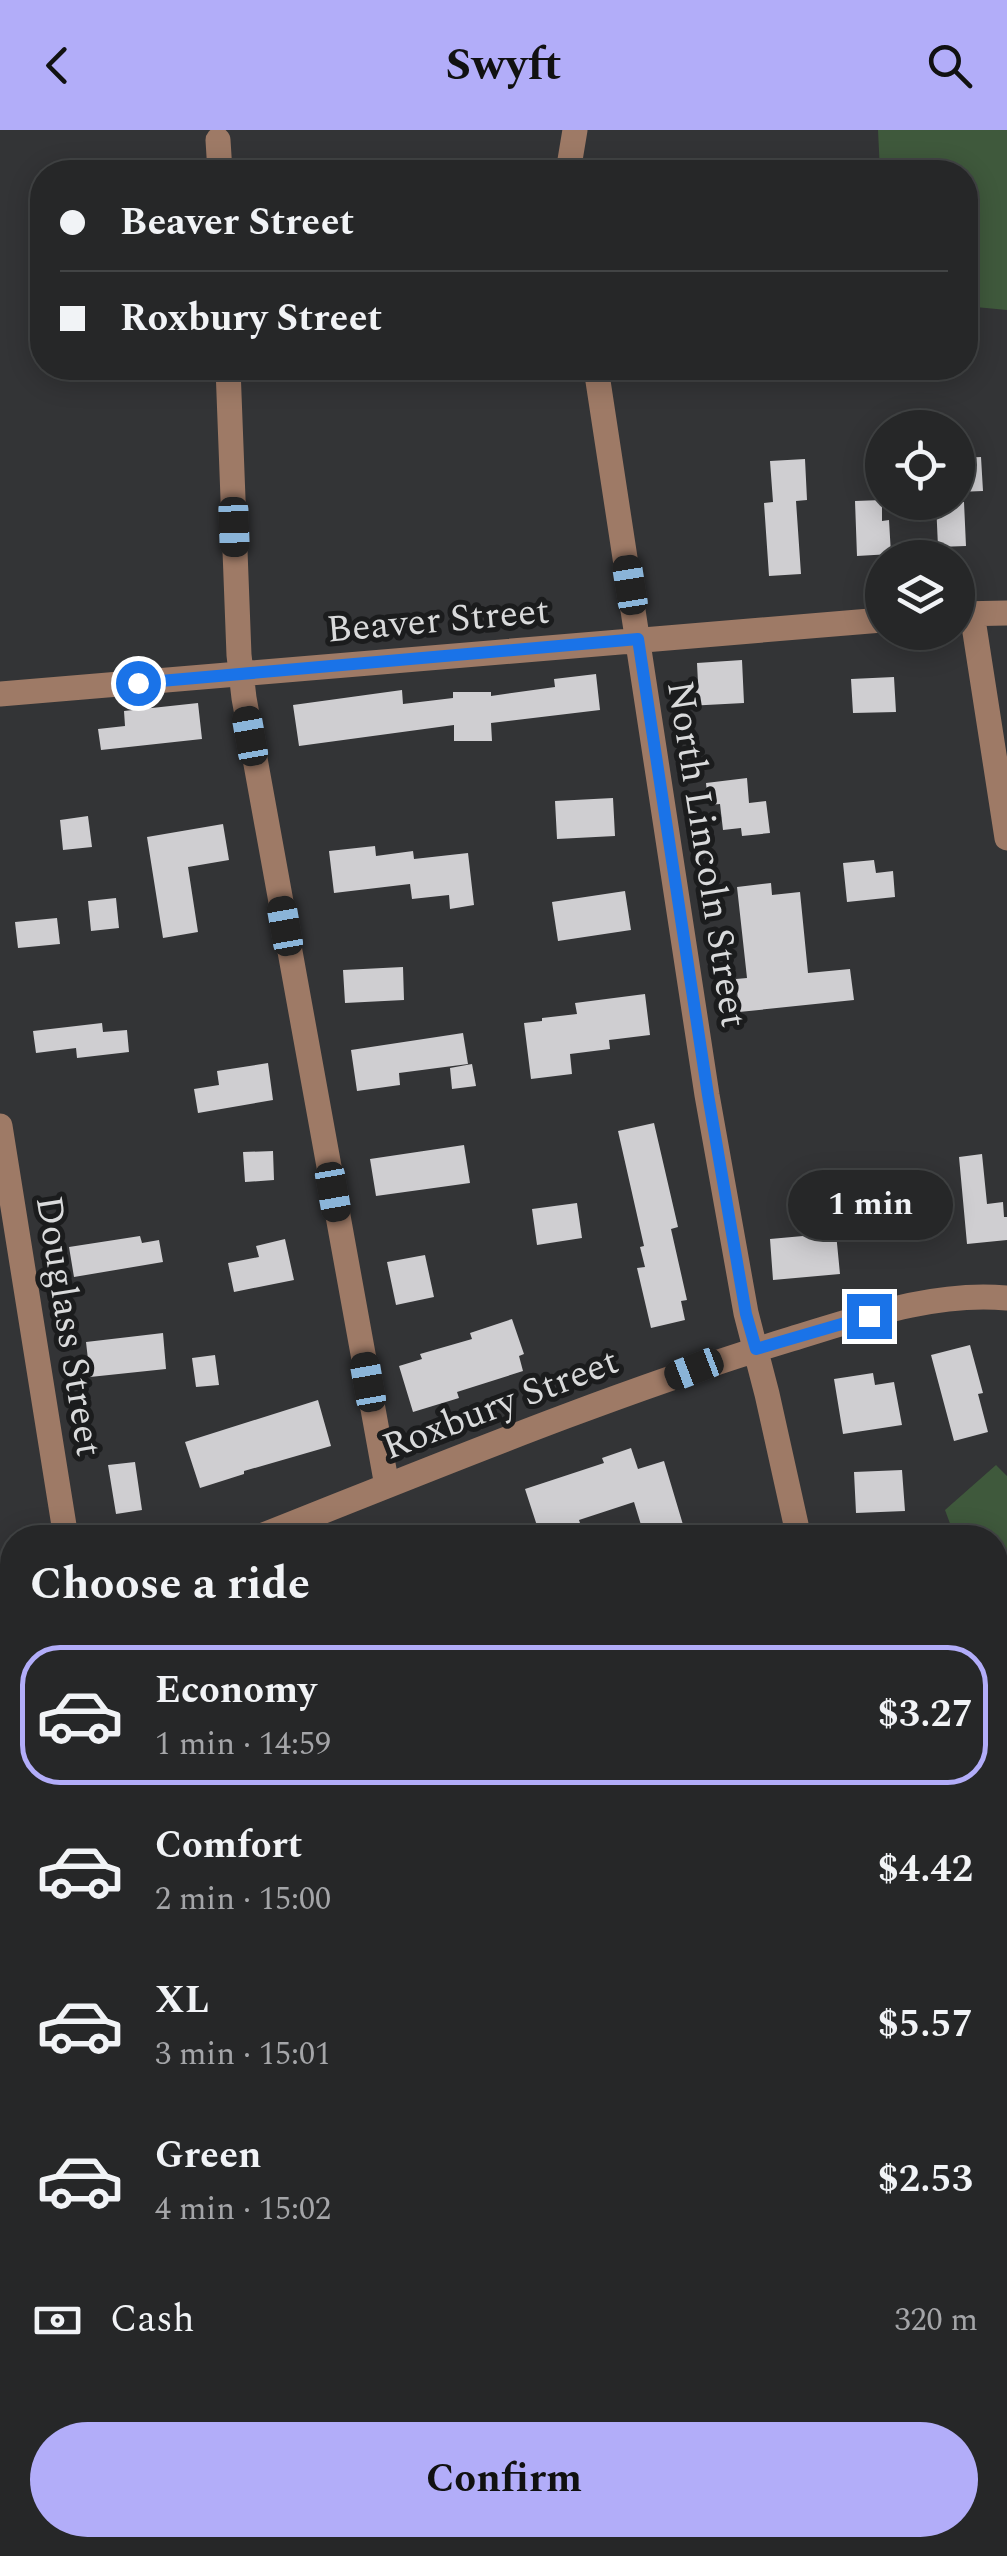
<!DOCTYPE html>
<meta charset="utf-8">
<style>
:root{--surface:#262728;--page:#323334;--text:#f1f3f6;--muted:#a4a5a8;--line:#424445;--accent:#b2adf9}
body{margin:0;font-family:Spectral,serif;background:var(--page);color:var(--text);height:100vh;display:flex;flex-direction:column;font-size:38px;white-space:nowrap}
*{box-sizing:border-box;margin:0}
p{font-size:32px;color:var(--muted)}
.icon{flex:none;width:55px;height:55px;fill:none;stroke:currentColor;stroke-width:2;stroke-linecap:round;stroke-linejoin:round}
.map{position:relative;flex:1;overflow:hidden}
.details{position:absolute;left:0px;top:1395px;width:1008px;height:1032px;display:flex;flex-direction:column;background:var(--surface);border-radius:40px 40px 0 0;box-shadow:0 5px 25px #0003,0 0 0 2px var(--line)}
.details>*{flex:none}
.banner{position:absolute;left:30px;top:30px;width:948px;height:220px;border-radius:40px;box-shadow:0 5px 25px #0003,0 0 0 2px var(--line);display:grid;align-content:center;height:220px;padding:0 30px;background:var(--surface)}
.fabs{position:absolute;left:865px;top:280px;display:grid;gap:20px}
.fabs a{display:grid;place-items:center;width:110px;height:110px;border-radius:50%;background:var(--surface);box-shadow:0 5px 25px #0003,0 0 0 2px var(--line);font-size:50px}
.end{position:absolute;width:45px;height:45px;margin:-22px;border:12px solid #1a73e8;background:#fff;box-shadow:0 0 0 5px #fff}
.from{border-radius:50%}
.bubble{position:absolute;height:70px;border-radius:35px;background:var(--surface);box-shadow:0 5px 25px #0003,0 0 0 2px var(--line);font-size:32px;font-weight:700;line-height:70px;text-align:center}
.car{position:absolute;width:30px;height:60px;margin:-30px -15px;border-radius:12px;box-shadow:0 0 8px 2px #0007;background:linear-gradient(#222 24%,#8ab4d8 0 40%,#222 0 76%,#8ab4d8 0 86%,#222 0)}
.banner b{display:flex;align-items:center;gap:35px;height:95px;font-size:38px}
.banner b+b{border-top:2px solid var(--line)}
.banner i{width:25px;height:25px;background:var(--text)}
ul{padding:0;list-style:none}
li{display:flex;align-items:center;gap:30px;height:140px;margin:0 20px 15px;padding:0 10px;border:5px solid transparent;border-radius:40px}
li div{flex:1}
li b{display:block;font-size:38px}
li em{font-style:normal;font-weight:700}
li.selected{border-color:var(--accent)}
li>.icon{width:90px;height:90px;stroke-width:1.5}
h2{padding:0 30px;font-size:45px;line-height:120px}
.pay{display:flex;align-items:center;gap:25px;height:110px;padding:0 30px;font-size:38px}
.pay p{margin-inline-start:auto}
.button{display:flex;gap:20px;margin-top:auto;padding:20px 30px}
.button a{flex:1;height:115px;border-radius:60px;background:var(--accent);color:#111;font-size:40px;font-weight:700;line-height:115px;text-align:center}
header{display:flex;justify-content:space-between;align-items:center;height:130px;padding:0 30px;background:var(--accent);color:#111;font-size:45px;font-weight:700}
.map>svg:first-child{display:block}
</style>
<header><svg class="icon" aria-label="back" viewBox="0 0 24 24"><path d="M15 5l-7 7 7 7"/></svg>Swyft<svg class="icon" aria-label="search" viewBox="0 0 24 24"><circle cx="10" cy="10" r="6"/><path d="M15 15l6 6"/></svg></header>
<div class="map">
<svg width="1007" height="2426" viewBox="0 0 1007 2426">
<rect width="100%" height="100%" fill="#333436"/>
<path fill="#3f593c" d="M 878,0 L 1007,0 L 1007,180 L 965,176 L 965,42 L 880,42 Z
M 996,1335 L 1007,1346 L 1007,1433 L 995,1430 L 995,1408 L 955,1407 L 945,1380 Z
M 12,2302 L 12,2415 L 22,2415 L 0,2418 L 0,2303 Z"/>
<path fill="#cfced1" d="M 981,327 L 983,361 L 958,362 L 958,328 Z
M 805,329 L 807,370 L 796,371 L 801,444 L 769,446 L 764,373 L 773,372 L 770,331 Z
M 882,370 L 882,391 L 889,390 L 891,424 L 857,426 L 855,371 Z
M 936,372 L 964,372 L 966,416 L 938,417 Z
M 742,530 L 744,573 L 687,576 L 686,554 L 698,553 L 697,533 Z
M 596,544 L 600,580 L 491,593 L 492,611 L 454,611 L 454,595 L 299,616 L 293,575 L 402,560 L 403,574 L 453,568 L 453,562 L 491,562 L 491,566 L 555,557 L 554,549 Z
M 894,547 L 896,582 L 853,583 L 851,549 Z
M 198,573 L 202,609 L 101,620 L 98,599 L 125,596 L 124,581 Z
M 747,648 L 749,673 L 766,671 L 770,703 L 742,706 L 741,698 L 723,700 L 720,674 L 708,675 L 706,653 Z
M 613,668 L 615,706 L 557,709 L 555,671 Z
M 88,686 L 92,717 L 63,720 L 60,690 Z
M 223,694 L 229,730 L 188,737 L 198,802 L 163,808 L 147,707 Z
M 375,716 L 376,726 L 413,721 L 414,729 L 468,723 L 474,775 L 450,779 L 449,765 L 412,769 L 410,754 L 334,763 L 329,721 Z
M 874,730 L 876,743 L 893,741 L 895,767 L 847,772 L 843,733 Z
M 771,753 L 772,765 L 800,762 L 808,843 L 850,839 L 854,870 L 739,882 L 736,849 L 747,848 L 737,757 Z
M 625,761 L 631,800 L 558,811 L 552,772 Z
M 116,768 L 119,798 L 91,801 L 88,771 Z
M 57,788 L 60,814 L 18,818 L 15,792 Z
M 403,837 L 404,870 L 345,873 L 343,840 Z
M 645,864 L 650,905 L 609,910 L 610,919 L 570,924 L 572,944 L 531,949 L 524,893 L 542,891 L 542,888 L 577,884 L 575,873 Z
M 102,893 L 103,902 L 127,900 L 129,922 L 77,928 L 76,918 L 36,923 L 33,901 Z
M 463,903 L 468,934 L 399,943 L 400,955 L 357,961 L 351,920 Z
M 268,933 L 273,970 L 198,983 L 194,959 L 219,955 L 217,941 Z
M 472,934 L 476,956 L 452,959 L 450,938 Z
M 654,993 L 678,1097 L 671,1099 L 687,1170 L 681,1171 L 685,1190 L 651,1198 L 637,1138 L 645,1137 L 640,1117 L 644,1116 L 618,1001 Z
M 464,1015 L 470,1053 L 376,1066 L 370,1029 Z
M 273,1021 L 274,1050 L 245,1052 L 243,1022 Z
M 982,1024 L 987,1074 L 1003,1072 L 1004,1087 L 1007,1087 L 1007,1110 L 967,1114 L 959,1027 Z
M 577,1073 L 582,1108 L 537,1115 L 532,1079 Z
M 836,1103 L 840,1144 L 773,1150 L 770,1109 Z
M 140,1106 L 142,1113 L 159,1110 L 163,1132 L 74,1147 L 69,1117 Z
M 285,1109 L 294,1150 L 234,1162 L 228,1133 L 259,1127 L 256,1116 Z
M 425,1125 L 434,1167 L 396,1175 L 387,1132 Z
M 512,1189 L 524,1224 L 519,1226 L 523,1241 L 457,1262 L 459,1268 L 413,1282 L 399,1236 L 422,1229 L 420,1224 L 472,1209 L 470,1203 Z
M 163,1203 L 166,1239 L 90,1247 L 86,1212 Z
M 970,1215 L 983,1263 L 978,1264 L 988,1302 L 954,1311 L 931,1225 Z
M 215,1225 L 219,1255 L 196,1257 L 192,1228 Z
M 873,1243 L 875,1255 L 894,1252 L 902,1295 L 843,1304 L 834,1249 Z
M 318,1270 L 331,1316 L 244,1341 L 244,1344 L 200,1358 L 185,1312 Z
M 631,1318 L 638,1339 L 664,1331 L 687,1408 L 645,1408 L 634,1372 L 579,1390 L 581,1396 L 575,1398 L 578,1408 L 541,1408 L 525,1359 L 604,1333 L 602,1328 Z
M 135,1332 L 142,1380 L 116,1384 L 108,1335 Z
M 902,1340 L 905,1381 L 856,1383 L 854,1342 Z"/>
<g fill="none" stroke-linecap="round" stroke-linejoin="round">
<path stroke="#9e7a66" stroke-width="25" d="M 218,10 L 220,42
M 568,42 L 575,0
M 228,238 L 239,525 L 244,568 L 387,1356
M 596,238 L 707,965 L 746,1183 L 767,1264 L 799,1408
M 972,483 L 1007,708
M 958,484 L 1007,483
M 0,564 L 882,490
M 0,996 L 66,1408
M 256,1408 C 433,1338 610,1264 791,1209 C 860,1188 934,1161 1007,1168
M 0,1509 L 12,1504
M 0,1777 L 12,1810
M 995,2283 L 1007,2335
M 467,2415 L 468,2426
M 193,2426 L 273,2415"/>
</g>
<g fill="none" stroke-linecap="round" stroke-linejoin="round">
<path stroke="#1a73e8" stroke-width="12" d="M 138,553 L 638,509 L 708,965 L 746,1184 L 756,1219 L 869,1186"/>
</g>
<g text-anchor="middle" stroke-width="10" stroke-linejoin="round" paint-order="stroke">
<g font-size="38" fill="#d9dadb" stroke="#1b1c1d">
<text transform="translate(438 489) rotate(-5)" y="13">Beaver Street</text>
<text transform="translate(708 724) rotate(81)" y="13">North Lincoln Street</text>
<text transform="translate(70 1196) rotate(81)" y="13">Douglass Street</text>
<text transform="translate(500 1273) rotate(-21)" y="13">Roxbury Street</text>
</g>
</g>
</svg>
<div class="fabs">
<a><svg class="icon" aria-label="locate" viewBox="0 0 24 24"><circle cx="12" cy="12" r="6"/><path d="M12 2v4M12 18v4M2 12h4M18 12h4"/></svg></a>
<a><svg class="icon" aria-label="layers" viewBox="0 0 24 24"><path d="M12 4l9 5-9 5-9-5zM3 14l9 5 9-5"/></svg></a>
</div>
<i class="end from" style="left:138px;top:553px"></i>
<i class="end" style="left:869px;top:1186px"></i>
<div class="bubble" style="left:788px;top:1040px;width:165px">1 min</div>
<i class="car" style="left:234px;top:397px;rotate:178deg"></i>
<i class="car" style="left:630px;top:455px;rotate:351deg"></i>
<i class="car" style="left:250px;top:606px;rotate:350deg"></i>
<i class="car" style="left:285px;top:796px;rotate:350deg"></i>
<i class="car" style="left:333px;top:1062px;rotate:170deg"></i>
<i class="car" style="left:694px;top:1239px;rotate:249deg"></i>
<i class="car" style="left:368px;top:1252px;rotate:350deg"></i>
<div class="banner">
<b><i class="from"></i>Beaver Street</b>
<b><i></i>Roxbury Street</b>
</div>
<section class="details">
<h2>Choose a ride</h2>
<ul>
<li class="selected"><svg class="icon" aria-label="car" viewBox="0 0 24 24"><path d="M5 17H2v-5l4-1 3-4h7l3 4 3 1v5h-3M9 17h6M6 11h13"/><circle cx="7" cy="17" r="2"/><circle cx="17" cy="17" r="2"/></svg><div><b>Economy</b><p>1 min · 14:59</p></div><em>$3.27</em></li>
<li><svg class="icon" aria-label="car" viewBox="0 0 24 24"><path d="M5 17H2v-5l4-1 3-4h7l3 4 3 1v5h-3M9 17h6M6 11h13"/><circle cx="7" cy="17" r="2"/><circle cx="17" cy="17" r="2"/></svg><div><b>Comfort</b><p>2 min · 15:00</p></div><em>$4.42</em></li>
<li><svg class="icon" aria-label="car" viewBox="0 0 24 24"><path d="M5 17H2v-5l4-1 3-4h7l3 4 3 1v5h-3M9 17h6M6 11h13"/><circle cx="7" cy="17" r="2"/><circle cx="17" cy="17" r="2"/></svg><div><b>XL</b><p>3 min · 15:01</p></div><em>$5.57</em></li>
<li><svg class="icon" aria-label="car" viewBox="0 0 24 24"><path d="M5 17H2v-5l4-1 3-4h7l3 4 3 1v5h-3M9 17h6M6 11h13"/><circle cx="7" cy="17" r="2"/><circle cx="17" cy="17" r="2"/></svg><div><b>Green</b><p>4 min · 15:02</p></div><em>$2.53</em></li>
</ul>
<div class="pay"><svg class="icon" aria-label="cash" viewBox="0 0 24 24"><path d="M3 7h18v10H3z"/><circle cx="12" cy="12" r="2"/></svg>Cash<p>320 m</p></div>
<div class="button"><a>Confirm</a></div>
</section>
</div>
